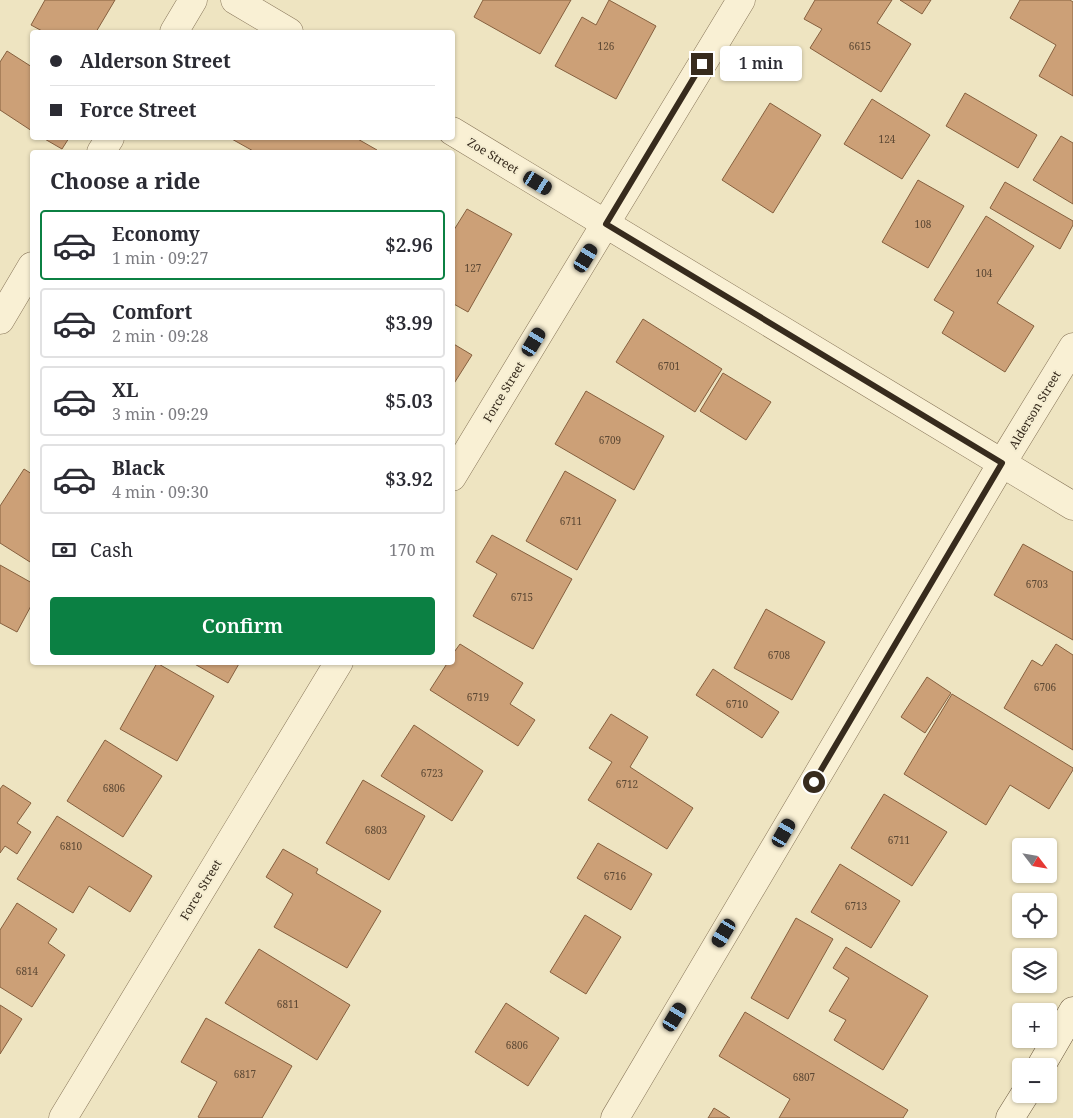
<!DOCTYPE html>
<meta charset="utf-8">
<style>
:root{--surface:#fff;--page:#f2f2f3;--text:#2b2b33;--muted:#7c7c81;--line:#e1e1e2;--accent:#0b8043}
body{margin:0;font-family:"Noto Serif",serif;background:var(--page);color:var(--text);height:100vh;display:flex;flex-direction:column;font-size:19px;white-space:nowrap}
*{box-sizing:border-box;margin:0}
p{font-size:16px;color:var(--muted)}
.icon{flex:none;width:28px;height:28px;fill:none;stroke:currentColor;stroke-width:2;stroke-linecap:round;stroke-linejoin:round}
.map{position:relative;flex:1;overflow:hidden}
.details{position:absolute;left:30px;top:150px;width:425px;height:515px;display:flex;flex-direction:column;background:var(--surface);border-radius:5px;box-shadow:0 1px 4px #0004}
.details>*{flex:none}
.hud{position:absolute;left:30px;top:30px;width:425px;height:110px;border-radius:5px;box-shadow:0 1px 4px #0004;display:grid;align-content:center;height:110px;padding:0 20px;background:var(--surface)}
.needle{width:32px;rotate:121deg}
.fabs{position:absolute;left:1012px;top:838px;display:grid;gap:10px}
.fabs a{display:grid;place-items:center;width:45px;height:45px;border-radius:5px;background:var(--surface);box-shadow:0 1px 4px #0004;font-size:25px}
.end{position:absolute;width:22px;height:22px;margin:-11px;border:6px solid #372b1d;background:#fff;box-shadow:0 0 0 2px #fff}
.from{border-radius:50%}
.bubble{position:absolute;height:35px;border-radius:5px;background:var(--surface);box-shadow:0 1px 4px #0004;font-size:16px;font-weight:600;line-height:35px;text-align:center}
.car{position:absolute;width:15px;height:30px;margin:-15px -8px;border-radius:6px;box-shadow:0 0 4px 1px #0007;background:linear-gradient(#222 24%,#8ab4d8 0 40%,#222 0 76%,#8ab4d8 0 86%,#222 0)}
.hud b{display:flex;align-items:center;gap:18px;height:48px;font-size:19px}
.hud b+b{border-top:1px solid var(--line)}
.hud i{width:12px;height:12px;background:var(--text)}
ul{padding:0;list-style:none}
li{display:flex;align-items:center;gap:15px;height:70px;margin:0 10px 8px;padding:0 10px;border:2px solid var(--line);border-radius:5px}
li div{flex:1}
li b{display:block;font-size:19px}
li em{font-style:normal;font-weight:600}
li.current{border-color:var(--accent)}
li>.icon{width:45px;height:45px;stroke-width:1.5}
h2{padding:0 20px;font-size:22px;line-height:60px}
.pay{display:flex;align-items:center;gap:12px;height:55px;padding:0 20px;font-size:19px}
.pay p{margin-inline-start:auto}
.cta{display:flex;gap:10px;margin-top:auto;padding:10px 20px}
.cta a{flex:1;height:58px;border-radius:5px;background:var(--accent);color:#fff;font-size:20px;font-weight:600;line-height:58px;text-align:center}
.map>svg:first-child{display:block}
</style>
<div class="map">
<svg width="1073" height="1118" viewBox="0 0 1073 1118">
<rect width="100%" height="100%" fill="#eee4c1"/>
<path fill="#cca077" stroke="#86603f" d="M 45,0 L 115,0 L 96,32 L 44,32 L 31,25 Z
M 483,0 L 571,0 L 540,54 L 474,17 Z
M 609,0 L 656,26 L 616,99 L 555,66 L 582,17 L 596,25 Z
M 815,0 L 892,0 L 877,23 L 911,44 L 881,92 L 810,48 L 822,29 L 804,19 Z
M 900,0 L 931,0 L 922,14 Z
M 1020,0 L 1070,0 L 1073,2 L 1073,96 L 1039,76 L 1056,45 L 1010,18 Z
M 7,51 L 32,67 L 32,131 L 0,110 L 0,62 Z
M 965,93 L 1037,135 L 1018,168 L 946,126 Z
M 872,99 L 930,135 L 902,179 L 844,144 Z
M 770,103 L 821,135 L 773,213 L 722,180 Z
M 1061,136 L 1073,143 L 1073,204 L 1033,180 Z
M 43,138 L 69,138 L 62,149 Z
M 230,138 L 356,138 L 377,150 L 375,152 L 255,152 Z
M 918,180 L 964,206 L 928,268 L 882,242 Z
M 1005,182 L 1073,221 L 1073,225 L 1060,249 L 990,208 Z
M 467,209 L 512,234 L 468,312 L 452,303 L 452,233 Z
M 986,216 L 1034,246 L 997,303 L 1034,326 L 1005,372 L 942,333 L 954,312 L 934,300 Z
M 643,319 L 722,369 L 695,412 L 616,362 Z
M 452,343 L 472,355 L 453,385 L 452,385 Z
M 723,373 L 771,402 L 746,440 L 700,411 Z
M 586,391 L 664,436 L 634,490 L 555,444 Z
M 24,469 L 32,474 L 32,558 L 30,562 L 0,543 L 0,506 Z
M 565,471 L 616,500 L 577,570 L 526,541 Z
M 492,535 L 572,579 L 533,649 L 473,616 L 497,574 L 476,562 Z
M 1023,544 L 1073,572 L 1073,640 L 994,595 Z
M 0,565 L 32,583 L 32,604 L 17,632 L 0,623 Z
M 766,609 L 825,642 L 792,700 L 734,668 Z
M 460,644 L 523,683 L 510,704 L 535,720 L 518,746 L 430,690 L 448,662 L 452,662 L 452,655 Z
M 1056,644 L 1073,655 L 1073,750 L 1004,708 L 1032,660 L 1042,666 Z
M 191,662 L 240,662 L 228,683 Z
M 157,663 L 214,696 L 177,761 L 120,729 Z
M 713,669 L 779,712 L 762,738 L 696,695 Z
M 927,677 L 951,693 L 925,733 L 901,717 Z
M 952,694 L 1073,768 L 1073,770 L 1049,809 L 1010,785 L 986,825 L 904,774 Z
M 611,714 L 648,737 L 630,767 L 693,808 L 667,849 L 588,800 L 612,762 L 589,748 Z
M 414,725 L 483,771 L 452,821 L 381,776 Z
M 105,740 L 162,776 L 123,837 L 67,801 Z
M 363,780 L 425,816 L 389,880 L 326,843 Z
M 3,785 L 31,803 L 17,823 L 31,832 L 17,854 L 5,846 L 0,853 L 0,789 Z
M 884,794 L 947,832 L 912,886 L 851,848 Z
M 57,816 L 152,876 L 130,912 L 89,886 L 73,913 L 17,879 Z
M 598,843 L 652,874 L 631,910 L 577,878 Z
M 283,849 L 318,869 L 316,873 L 381,911 L 347,968 L 274,927 L 293,894 L 266,877 Z
M 840,864 L 900,901 L 871,948 L 811,912 Z
M 17,903 L 57,929 L 48,943 L 65,955 L 32,1007 L 0,987 L 0,930 Z
M 585,915 L 621,937 L 586,994 L 550,972 Z
M 796,918 L 833,939 L 788,1019 L 751,998 Z
M 846,947 L 928,996 L 883,1070 L 834,1040 L 846,1020 L 829,1011 L 849,978 L 833,968 Z
M 259,949 L 350,1005 L 317,1060 L 225,1003 Z
M 506,1003 L 559,1038 L 528,1086 L 475,1052 Z
M 0,1005 L 22,1019 L 0,1054 Z
M 745,1012 L 908,1110 L 903,1118 L 779,1118 L 790,1099 L 719,1056 Z
M 206,1018 L 292,1066 L 262,1118 L 200,1118 L 198,1117 L 217,1082 L 181,1062 Z
M 714,1108 L 730,1118 L 708,1118 Z"/>
<g fill="none" stroke-linecap="round" stroke-linejoin="round">
<defs>
<path id="minor" d="M 235,0 L 289,32
M 174,32 L 193,0
M 452,131 L 1073,506
M 101,152 L 110,138
M 0,320 L 32,266
M 452,477 L 741,0
M 63,1118 L 339,662
M 615,1118 L 1002,463 L 1073,347"/>
<path id="secondary" d="M 1041,1066 L 1073,1011
M 1010,1118 L 1025,1094"/>
</defs>
<use href="#minor" stroke="#877559" stroke-width="29"/>
<use href="#secondary" stroke="#69563c" stroke-width="29"/>
<use href="#minor" stroke="#f9f0d4" stroke-width="28"/>
<use href="#secondary" stroke="#f9f0d4" stroke-width="28"/>
</g>
<g fill="none" stroke-linecap="round" stroke-linejoin="round">
<path stroke="#372b1d" stroke-width="6" d="M 702,64 L 606,224 L 1002,463 L 814,782"/>
</g>
<g text-anchor="middle" stroke-width="4" stroke-linejoin="round" paint-order="stroke">
<g font-size="10" fill="#5c4834">
<text x="606" y="50">126</text>
<text x="860" y="50">6615</text>
<text x="887" y="143">124</text>
<text x="923" y="228">108</text>
<text x="473" y="272">127</text>
<text x="984" y="277">104</text>
<text x="669" y="370">6701</text>
<text x="610" y="444">6709</text>
<text x="571" y="525">6711</text>
<text x="1037" y="588">6703</text>
<text x="522" y="601">6715</text>
<text x="779" y="659">6708</text>
<text x="1045" y="691">6706</text>
<text x="478" y="701">6719</text>
<text x="737" y="708">6710</text>
<text x="432" y="777">6723</text>
<text x="627" y="788">6712</text>
<text x="114" y="792">6806</text>
<text x="376" y="834">6803</text>
<text x="899" y="844">6711</text>
<text x="71" y="850">6810</text>
<text x="615" y="880">6716</text>
<text x="856" y="910">6713</text>
<text x="27" y="975">6814</text>
<text x="288" y="1008">6811</text>
<text x="517" y="1049">6806</text>
<text x="245" y="1078">6817</text>
<text x="804" y="1081">6807</text>
</g>
<g font-size="12" fill="#372b1d" stroke="#f5edd1">
<text transform="translate(493 156) rotate(31)" y="4">Zoe Street</text>
<text transform="translate(504 392) rotate(-59)" y="4">Force Street</text>
<text transform="translate(1035 410) rotate(-59)" y="4">Alderson Street</text>
<text transform="translate(201 890) rotate(-59)" y="4">Force Street</text>
</g>
</g>
</svg>
<div class="fabs">
<a><svg class="needle" viewBox="-14 -14 28 28"><path d="M0-13l5 13h-10z" fill="#e53935"/><path d="M0 13l5-13h-10z" fill="#7c7c81"/></svg></a>
<a><svg class="icon" aria-label="locate" viewBox="0 0 24 24"><circle cx="12" cy="12" r="6"/><path d="M12 2v4M12 18v4M2 12h4M18 12h4"/></svg></a>
<a><svg class="icon" aria-label="layers" viewBox="0 0 24 24"><path d="M12 4l9 5-9 5-9-5zM3 14l9 5 9-5"/></svg></a>
<a>+</a>
<a>−</a>
</div>
<i class="end from" style="left:814px;top:782px"></i>
<i class="end" style="left:702px;top:64px"></i>
<div class="bubble" style="left:720px;top:46px;width:82px">1 min</div>
<i class="car" style="left:538px;top:183px;rotate:121deg"></i>
<i class="car" style="left:586px;top:258px;rotate:31deg"></i>
<i class="car" style="left:534px;top:342px;rotate:31deg"></i>
<i class="car" style="left:784px;top:833px;rotate:30deg"></i>
<i class="car" style="left:724px;top:933px;rotate:211deg"></i>
<i class="car" style="left:675px;top:1017px;rotate:31deg"></i>
<div class="hud">
<b><i class="from"></i>Alderson Street</b>
<b><i></i>Force Street</b>
</div>
<section class="details">
<h2>Choose a ride</h2>
<ul>
<li class="current"><svg class="icon" aria-label="car" viewBox="0 0 24 24"><path d="M5 17H2v-5l4-1 3-4h7l3 4 3 1v5h-3M9 17h6M6 11h13"/><circle cx="7" cy="17" r="2"/><circle cx="17" cy="17" r="2"/></svg><div><b>Economy</b><p>1 min · 09:27</p></div><em>$2.96</em></li>
<li><svg class="icon" aria-label="car" viewBox="0 0 24 24"><path d="M5 17H2v-5l4-1 3-4h7l3 4 3 1v5h-3M9 17h6M6 11h13"/><circle cx="7" cy="17" r="2"/><circle cx="17" cy="17" r="2"/></svg><div><b>Comfort</b><p>2 min · 09:28</p></div><em>$3.99</em></li>
<li><svg class="icon" aria-label="car" viewBox="0 0 24 24"><path d="M5 17H2v-5l4-1 3-4h7l3 4 3 1v5h-3M9 17h6M6 11h13"/><circle cx="7" cy="17" r="2"/><circle cx="17" cy="17" r="2"/></svg><div><b>XL</b><p>3 min · 09:29</p></div><em>$5.03</em></li>
<li><svg class="icon" aria-label="car" viewBox="0 0 24 24"><path d="M5 17H2v-5l4-1 3-4h7l3 4 3 1v5h-3M9 17h6M6 11h13"/><circle cx="7" cy="17" r="2"/><circle cx="17" cy="17" r="2"/></svg><div><b>Black</b><p>4 min · 09:30</p></div><em>$3.92</em></li>
</ul>
<div class="pay"><svg class="icon" aria-label="cash" viewBox="0 0 24 24"><path d="M3 7h18v10H3z"/><circle cx="12" cy="12" r="2"/></svg>Cash<p>170 m</p></div>
<div class="cta"><a>Confirm</a></div>
</section>
</div>
